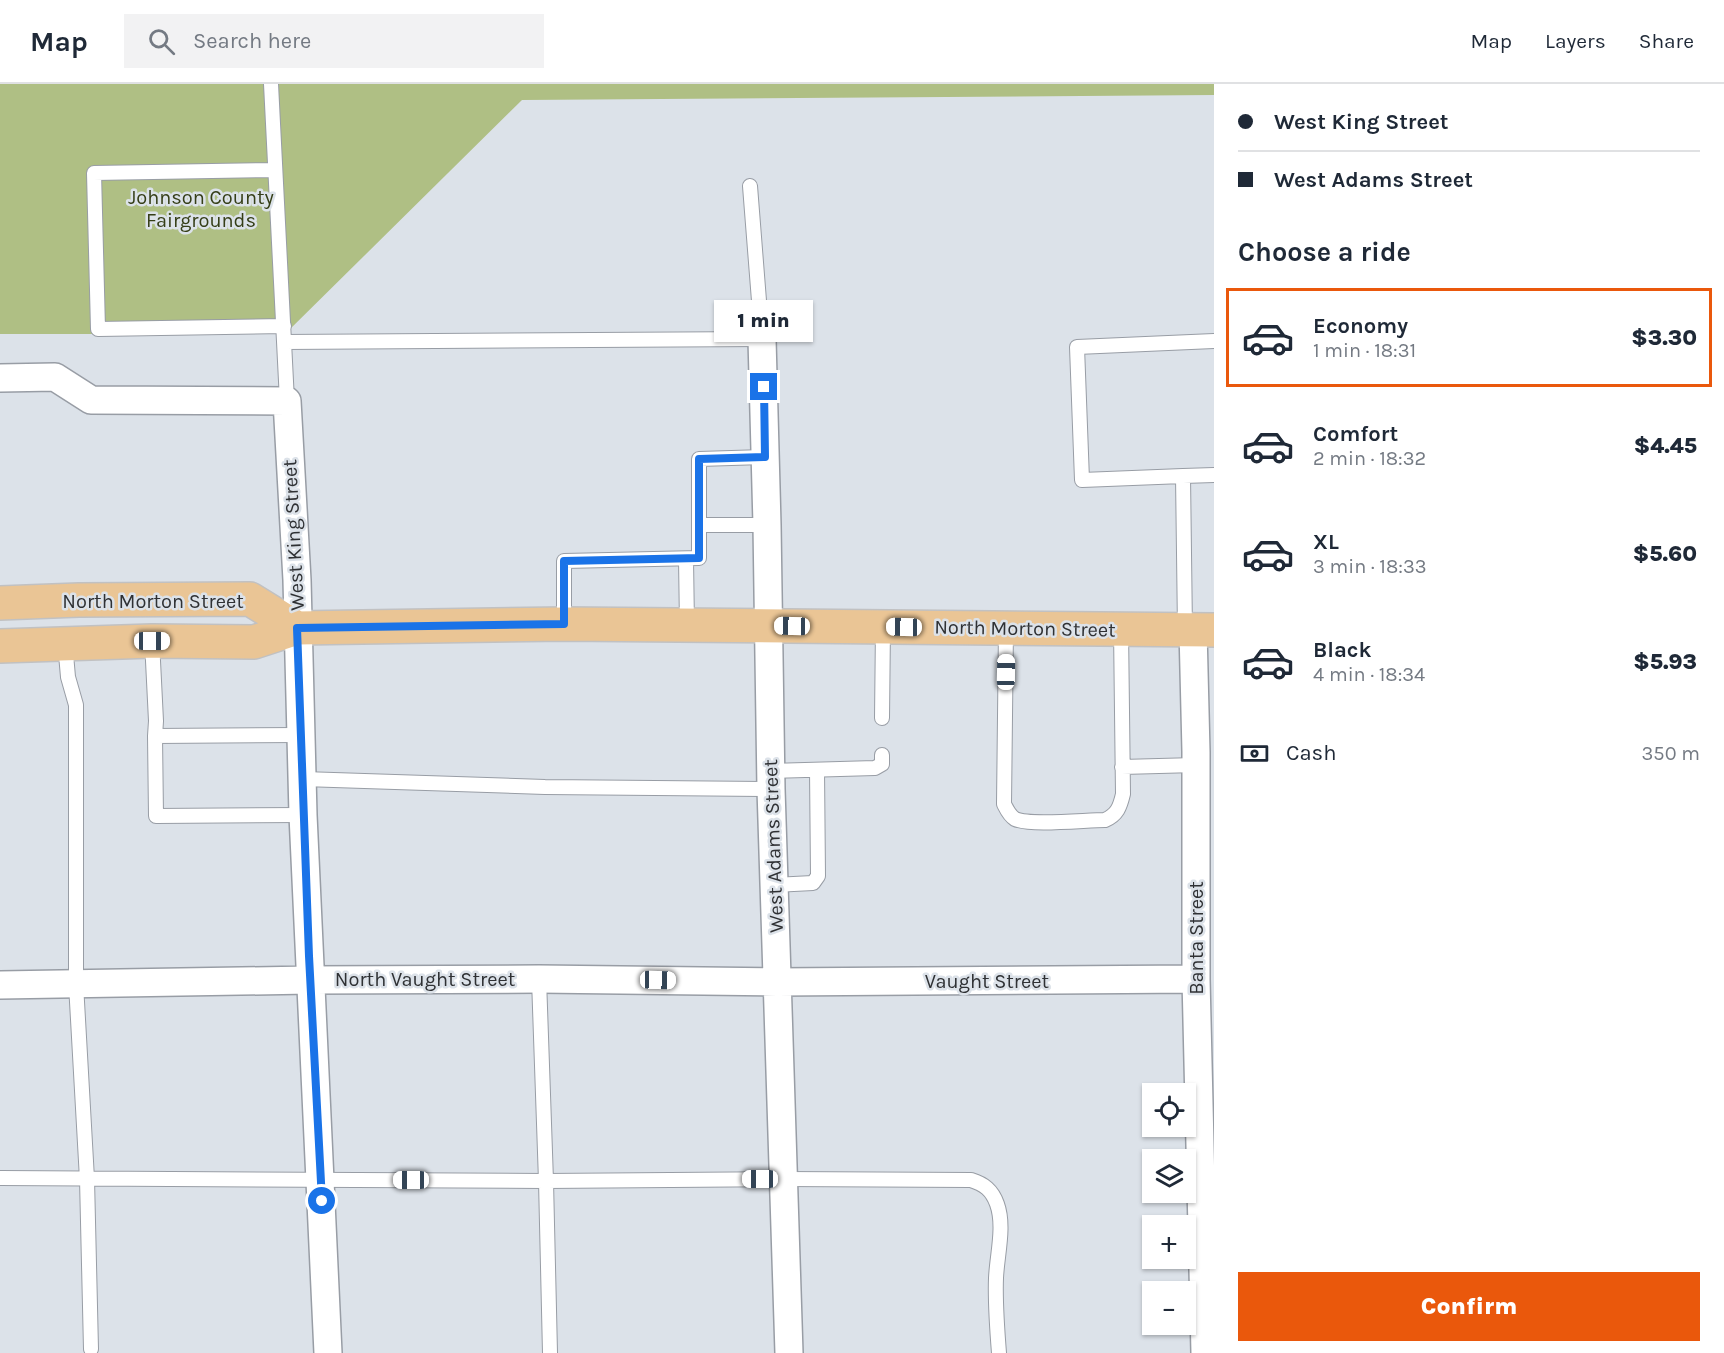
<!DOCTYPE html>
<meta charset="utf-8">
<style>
:root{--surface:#fff;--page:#f2f2f3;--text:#1f2937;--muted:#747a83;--line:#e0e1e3;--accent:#ea580c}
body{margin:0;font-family:Karla,sans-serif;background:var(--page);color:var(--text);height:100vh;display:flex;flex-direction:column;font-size:22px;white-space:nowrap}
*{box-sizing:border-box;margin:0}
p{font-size:20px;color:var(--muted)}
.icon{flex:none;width:33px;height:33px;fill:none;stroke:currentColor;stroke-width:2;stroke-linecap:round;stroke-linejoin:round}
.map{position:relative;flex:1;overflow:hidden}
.drawer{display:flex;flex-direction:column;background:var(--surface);width:510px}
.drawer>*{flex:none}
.hud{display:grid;align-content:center;height:132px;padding:0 24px;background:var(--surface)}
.tools{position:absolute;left:1142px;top:999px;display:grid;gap:12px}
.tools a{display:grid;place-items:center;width:54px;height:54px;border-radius:0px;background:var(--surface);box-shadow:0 2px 4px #0004;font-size:30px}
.end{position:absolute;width:27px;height:27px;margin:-14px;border:8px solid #1a73e8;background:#fff;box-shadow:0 0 0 3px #fff}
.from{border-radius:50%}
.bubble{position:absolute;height:42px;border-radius:0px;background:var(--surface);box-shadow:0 2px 4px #0004;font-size:20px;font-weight:800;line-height:42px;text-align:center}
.car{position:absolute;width:18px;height:36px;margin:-18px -9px;border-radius:8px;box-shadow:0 0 4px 2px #0007;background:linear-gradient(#fff 24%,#345 0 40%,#fff 0 76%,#345 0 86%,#fff 0)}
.hud b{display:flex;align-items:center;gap:21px;height:57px;font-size:22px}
.hud b+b{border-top:2px solid var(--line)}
.hud i{width:15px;height:15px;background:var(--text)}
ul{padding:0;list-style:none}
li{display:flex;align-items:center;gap:18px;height:99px;margin:0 12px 9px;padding:0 12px;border:3px solid transparent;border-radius:0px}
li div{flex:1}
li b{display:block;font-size:22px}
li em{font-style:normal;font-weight:800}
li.current{border-color:var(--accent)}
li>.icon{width:54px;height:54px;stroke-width:1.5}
h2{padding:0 24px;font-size:27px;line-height:72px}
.pay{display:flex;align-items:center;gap:15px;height:66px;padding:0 24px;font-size:22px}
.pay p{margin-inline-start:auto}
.button{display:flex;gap:12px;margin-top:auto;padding:12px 24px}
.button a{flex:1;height:69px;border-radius:0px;background:var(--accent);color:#fff;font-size:24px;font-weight:800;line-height:69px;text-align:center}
header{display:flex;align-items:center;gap:36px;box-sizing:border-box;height:84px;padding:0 30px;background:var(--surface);border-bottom:2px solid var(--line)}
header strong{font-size:28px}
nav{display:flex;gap:33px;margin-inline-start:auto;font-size:21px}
.search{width:420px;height:54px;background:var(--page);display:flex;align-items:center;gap:15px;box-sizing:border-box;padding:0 21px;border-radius:0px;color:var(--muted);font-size:22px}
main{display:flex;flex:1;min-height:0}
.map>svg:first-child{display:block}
</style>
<header>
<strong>Map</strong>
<div class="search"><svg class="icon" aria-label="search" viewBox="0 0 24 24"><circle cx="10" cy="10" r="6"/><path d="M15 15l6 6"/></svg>Search here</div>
<nav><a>Map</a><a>Layers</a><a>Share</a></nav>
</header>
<main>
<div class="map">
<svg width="1214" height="1269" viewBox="0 0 1214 1269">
<rect width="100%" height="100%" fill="#dce2e9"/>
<path fill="#afbf84" d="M 0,0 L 1214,0 L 1214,11 L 522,16 L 285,250 L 0,250 Z"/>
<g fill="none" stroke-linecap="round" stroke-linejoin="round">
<defs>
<path id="service" d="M 271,0 L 287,317
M 274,86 L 94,89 L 98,245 L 284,242
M 284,258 L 762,255 L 750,102
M 1183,392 L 1082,396 L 1077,263 L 1214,257
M 699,441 L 767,441
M 686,475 L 687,541
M 564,540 L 564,477 L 699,474 L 699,375 L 765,373
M 1006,544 L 1004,720 C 1007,726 1009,731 1015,735 C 1029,742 1086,736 1105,736 C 1117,731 1120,723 1123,710 L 1121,545
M 1185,546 L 1183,392 L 1214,391
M 152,557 L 156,637 L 155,652 L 300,651
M 65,559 L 68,593 L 76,621 L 76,900 L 87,1095 L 91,1265
M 882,634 L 883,543
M 155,652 L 156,732 L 303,731
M 1122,683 L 1196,681
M 770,687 L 875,684 L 882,680 L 882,671
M 303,695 L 545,703 L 771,705
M 774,801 L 813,799 L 818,792 L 817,686
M 539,895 L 546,1097 L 550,1269
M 0,1094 L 546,1097 L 783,1095 L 971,1096 C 984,1100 992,1106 997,1120 C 1005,1142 997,1171 996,1194 C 995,1219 997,1244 999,1269"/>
<path id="minor" d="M 762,255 L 767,441 L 771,705 L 789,1269
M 0,294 L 55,293 L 91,316 L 287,317 L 297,496 L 303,731 L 328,1269
M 1193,546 L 1196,668 L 1196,895 L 1205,1269
M 0,901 L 310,896 L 539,895 L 777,898 L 1196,895"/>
<path id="primary" d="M 0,519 L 79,516 L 250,515 L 297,544
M 0,562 L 152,557 L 254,558 L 297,544 L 564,540 L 1214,546"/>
</defs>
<use href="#service" stroke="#989da5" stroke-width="16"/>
<use href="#minor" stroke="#989da5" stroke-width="30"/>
<use href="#primary" stroke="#c1c1c2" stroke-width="36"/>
<use href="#service" stroke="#fff" stroke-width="14"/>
<use href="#minor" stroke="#fff" stroke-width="27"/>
<use href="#primary" stroke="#eac595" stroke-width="33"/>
</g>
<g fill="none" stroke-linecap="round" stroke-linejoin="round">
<path stroke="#1a73e8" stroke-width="8" d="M 322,1117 L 309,872 L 297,544 L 564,540 L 564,477 L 699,474 L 699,375 L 765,373 L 764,303"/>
</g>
<g text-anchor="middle" stroke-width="5" stroke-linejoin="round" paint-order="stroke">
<g font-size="20" fill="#353e17" stroke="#dce2e9">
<text x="201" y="120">Johnson County<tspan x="201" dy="23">Fairgrounds</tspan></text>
</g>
<g font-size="20" fill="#2f3134" stroke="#dce2e9">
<text transform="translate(293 451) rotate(-93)" y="7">West King Street</text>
<text x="153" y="524">North Morton Street</text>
<text transform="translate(1025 544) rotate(1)" y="7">North Morton Street</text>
<text transform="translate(773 762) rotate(-92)" y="7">West Adams Street</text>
<text transform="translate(1196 854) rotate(-90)" y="7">Banta Street</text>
<text x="425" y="902">North Vaught Street</text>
<text x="987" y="904">Vaught Street</text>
</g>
</g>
</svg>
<div class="tools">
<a><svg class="icon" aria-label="locate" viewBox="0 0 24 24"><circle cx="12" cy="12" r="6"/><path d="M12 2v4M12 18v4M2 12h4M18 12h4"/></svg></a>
<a><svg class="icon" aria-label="layers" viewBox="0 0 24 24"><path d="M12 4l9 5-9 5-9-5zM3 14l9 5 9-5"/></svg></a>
<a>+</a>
<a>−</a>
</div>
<i class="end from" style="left:322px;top:1117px"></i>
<i class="end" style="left:764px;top:303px"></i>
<div class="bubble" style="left:714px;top:216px;width:99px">1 min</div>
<i class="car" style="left:792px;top:542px;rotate:271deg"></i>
<i class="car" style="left:904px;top:543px;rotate:271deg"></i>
<i class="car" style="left:152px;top:557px;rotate:90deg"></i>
<i class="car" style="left:1006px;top:588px;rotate:1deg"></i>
<i class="car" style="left:658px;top:896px;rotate:91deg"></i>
<i class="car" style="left:760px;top:1095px;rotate:270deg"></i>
<i class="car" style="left:411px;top:1096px;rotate:270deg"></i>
</div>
<section class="drawer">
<div class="hud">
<b><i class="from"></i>West King Street</b>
<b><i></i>West Adams Street</b>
</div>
<h2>Choose a ride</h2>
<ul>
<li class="current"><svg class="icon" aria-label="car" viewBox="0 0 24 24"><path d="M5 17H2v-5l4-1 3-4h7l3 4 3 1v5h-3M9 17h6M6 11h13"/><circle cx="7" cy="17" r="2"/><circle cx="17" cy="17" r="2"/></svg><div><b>Economy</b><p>1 min · 18:31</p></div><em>$3.30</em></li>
<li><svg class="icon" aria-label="car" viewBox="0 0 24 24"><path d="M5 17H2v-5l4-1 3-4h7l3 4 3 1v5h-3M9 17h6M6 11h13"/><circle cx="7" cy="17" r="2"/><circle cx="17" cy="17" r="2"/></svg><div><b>Comfort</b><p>2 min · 18:32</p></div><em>$4.45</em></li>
<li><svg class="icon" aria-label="car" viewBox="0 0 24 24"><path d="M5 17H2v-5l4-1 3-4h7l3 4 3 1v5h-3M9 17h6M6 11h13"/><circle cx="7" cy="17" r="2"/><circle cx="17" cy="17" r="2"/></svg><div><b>XL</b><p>3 min · 18:33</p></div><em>$5.60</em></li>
<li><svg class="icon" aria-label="car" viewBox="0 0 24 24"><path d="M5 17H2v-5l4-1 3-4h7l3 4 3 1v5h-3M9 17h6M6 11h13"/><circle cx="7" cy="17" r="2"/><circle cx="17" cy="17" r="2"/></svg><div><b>Black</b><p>4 min · 18:34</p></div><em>$5.93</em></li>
</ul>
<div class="pay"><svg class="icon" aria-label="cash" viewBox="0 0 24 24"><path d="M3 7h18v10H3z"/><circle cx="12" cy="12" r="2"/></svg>Cash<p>350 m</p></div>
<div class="button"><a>Confirm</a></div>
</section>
</main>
